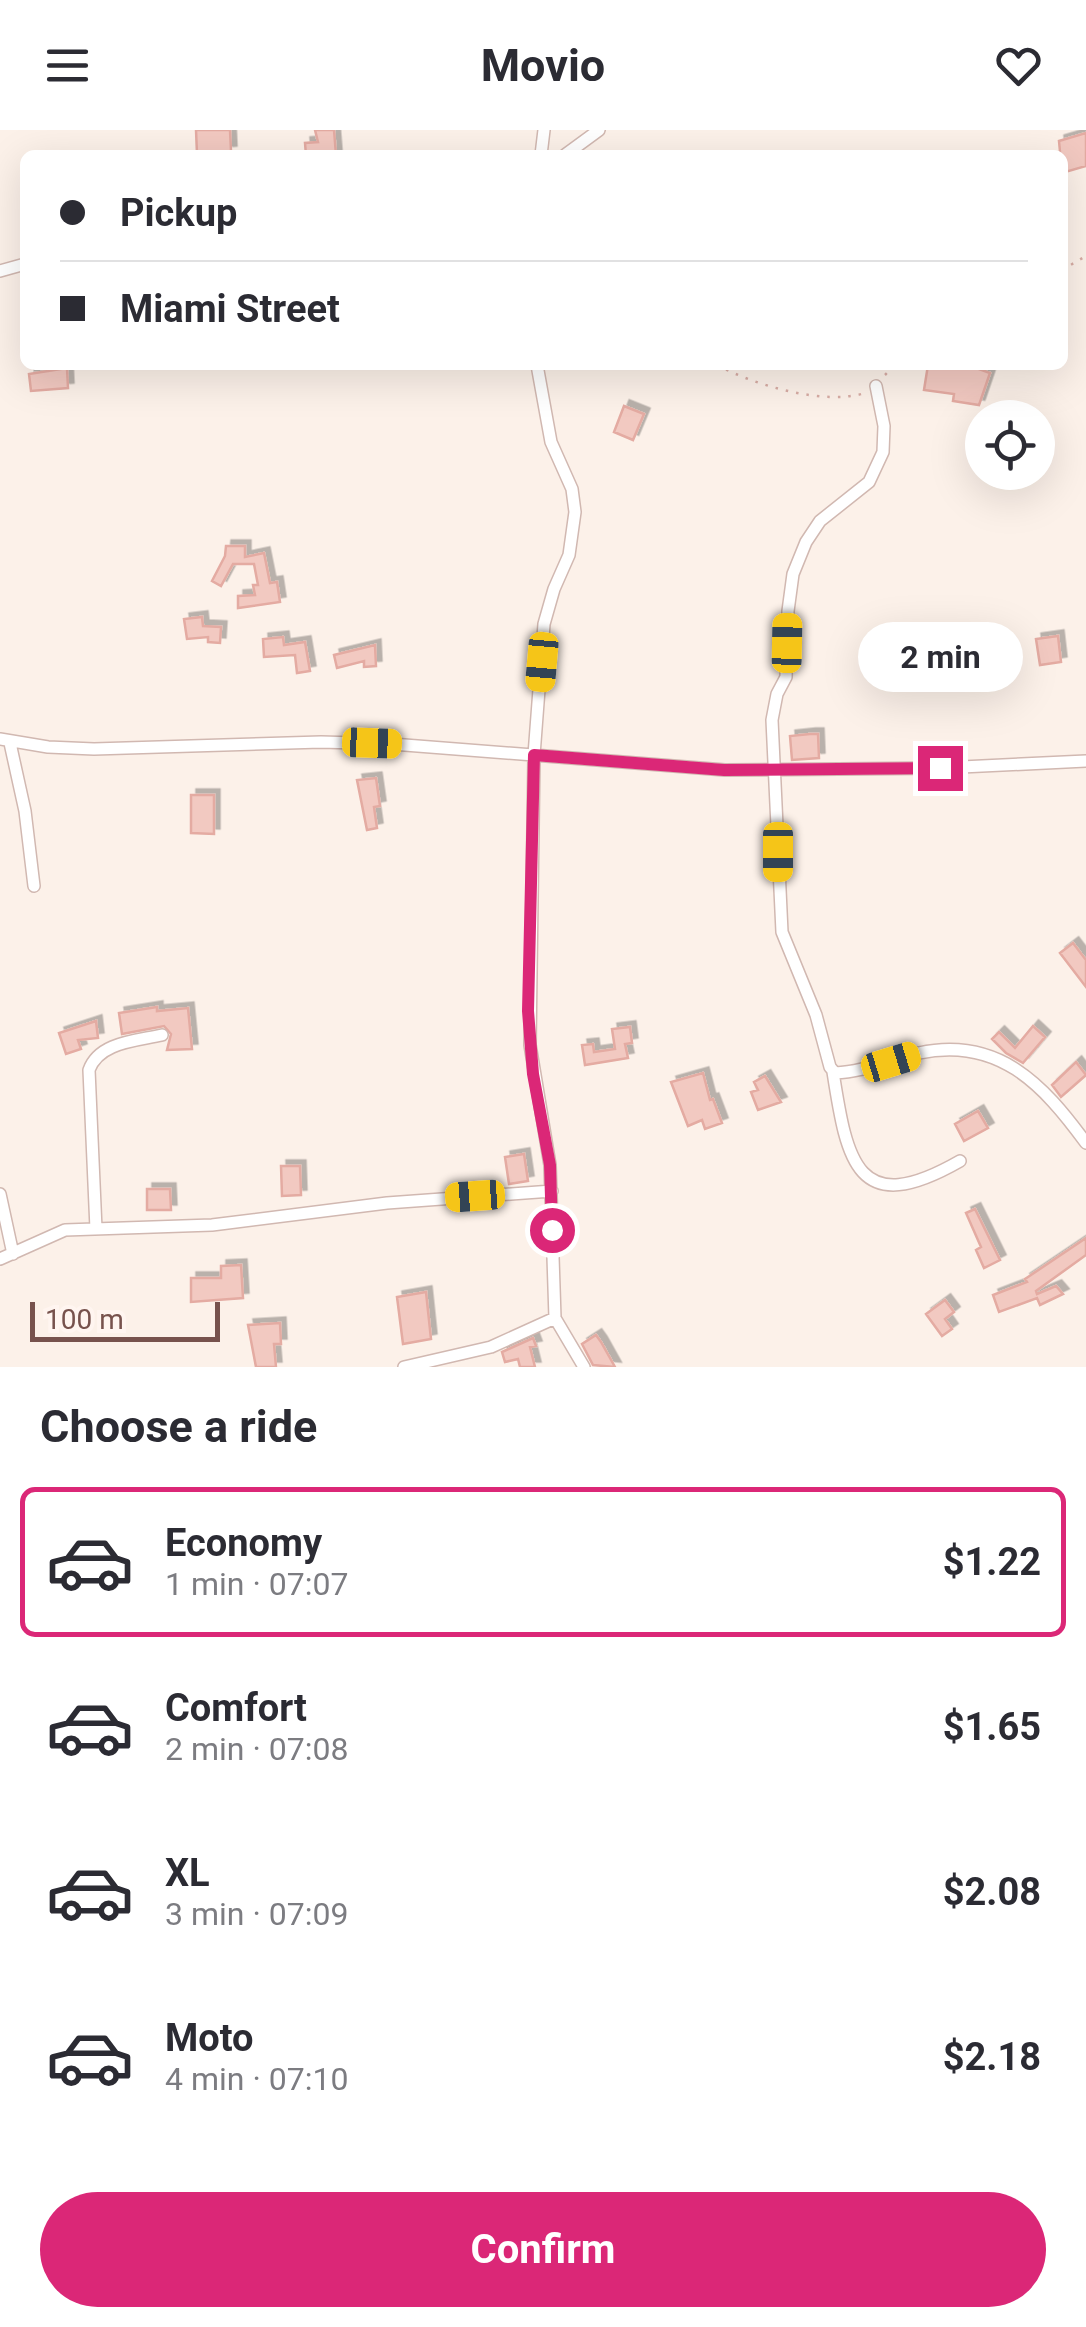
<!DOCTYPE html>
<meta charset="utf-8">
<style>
:root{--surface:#fff;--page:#f7f7f7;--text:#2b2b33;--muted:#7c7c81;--line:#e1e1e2;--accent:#db2777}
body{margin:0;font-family:Roboto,sans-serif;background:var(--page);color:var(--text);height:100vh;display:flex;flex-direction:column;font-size:38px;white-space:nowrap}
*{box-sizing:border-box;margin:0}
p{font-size:32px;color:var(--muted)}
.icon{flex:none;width:55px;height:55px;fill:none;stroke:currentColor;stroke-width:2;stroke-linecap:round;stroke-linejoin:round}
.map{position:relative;height:1237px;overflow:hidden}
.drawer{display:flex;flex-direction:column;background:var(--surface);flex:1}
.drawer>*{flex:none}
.guide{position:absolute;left:20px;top:20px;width:1048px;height:220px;border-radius:15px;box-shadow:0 10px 40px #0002;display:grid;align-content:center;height:220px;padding:0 40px;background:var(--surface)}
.controls{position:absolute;left:965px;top:270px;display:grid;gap:20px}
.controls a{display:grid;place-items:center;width:90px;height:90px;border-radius:50%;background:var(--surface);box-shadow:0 10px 40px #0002;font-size:50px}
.scale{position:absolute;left:30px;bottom:25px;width:190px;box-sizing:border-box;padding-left:10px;border:5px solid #77524d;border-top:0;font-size:28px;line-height:35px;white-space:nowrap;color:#77524d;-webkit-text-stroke:8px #fff5f0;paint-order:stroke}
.end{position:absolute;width:45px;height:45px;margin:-22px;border:12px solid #db2777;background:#fff;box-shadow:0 0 0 5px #fff}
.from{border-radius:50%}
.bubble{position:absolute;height:70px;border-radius:35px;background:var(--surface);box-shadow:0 10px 40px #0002;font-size:32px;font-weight:700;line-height:70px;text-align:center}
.car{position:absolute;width:30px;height:60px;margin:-30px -15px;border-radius:12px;box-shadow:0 0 8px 2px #0007;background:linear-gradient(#f5c518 24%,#345 0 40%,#f5c518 0 76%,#345 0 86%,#f5c518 0)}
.guide b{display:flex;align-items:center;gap:35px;height:95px;font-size:38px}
.guide b+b{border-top:2px solid var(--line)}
.guide i{width:25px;height:25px;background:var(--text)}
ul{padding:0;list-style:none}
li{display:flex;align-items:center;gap:30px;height:150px;margin:0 20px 15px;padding:0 20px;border:5px solid transparent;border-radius:15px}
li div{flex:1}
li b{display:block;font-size:38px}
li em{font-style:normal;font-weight:700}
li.on{border-color:var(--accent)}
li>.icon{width:90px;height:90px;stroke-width:1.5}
h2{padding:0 40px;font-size:45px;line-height:120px}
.cta{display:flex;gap:20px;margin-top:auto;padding:20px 40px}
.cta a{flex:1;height:115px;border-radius:60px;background:var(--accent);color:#fff;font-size:40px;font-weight:700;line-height:115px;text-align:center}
header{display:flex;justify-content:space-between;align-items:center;height:130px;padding:0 40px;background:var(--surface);font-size:45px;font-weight:700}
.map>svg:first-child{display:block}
</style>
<header><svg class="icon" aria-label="menu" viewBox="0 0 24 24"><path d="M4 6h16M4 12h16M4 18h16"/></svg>Movio<svg class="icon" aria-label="heart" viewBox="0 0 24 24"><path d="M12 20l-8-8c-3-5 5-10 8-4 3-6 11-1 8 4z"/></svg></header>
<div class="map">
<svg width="1086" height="1237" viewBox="0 0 1086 1237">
<defs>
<filter id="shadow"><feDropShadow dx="5.5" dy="-5.5" stdDeviation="0" flood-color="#0004"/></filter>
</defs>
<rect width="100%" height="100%" fill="#fcf1e9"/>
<path fill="#f2c9c1" stroke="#e4aba2" stroke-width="2.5" filter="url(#shadow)" d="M 196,0 L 230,0 L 231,21 L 197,24 Z
M 315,0 L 334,0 L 336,25 L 306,25 L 305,13 L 318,12 Z
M 1086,3 L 1086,36 L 1062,43 L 1059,11 Z
M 928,235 L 968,235 L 990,243 L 979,275 L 953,271 L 954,264 L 924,260 Z
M 67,238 L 68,258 L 31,261 L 29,244 Z
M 624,276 L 644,284 L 633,310 L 614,302 Z
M 226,416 L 245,416 L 245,427 L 264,423 L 270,453 L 277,452 L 280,472 L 238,478 L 238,466 L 255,465 L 253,455 L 258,455 L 254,434 L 233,434 L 221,456 L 212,451 L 225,426 Z
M 202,487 L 203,496 L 221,497 L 220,513 L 208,512 L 208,507 L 187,509 L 184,489 Z
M 1058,506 L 1061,532 L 1040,535 L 1036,509 Z
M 283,507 L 284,515 L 305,512 L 310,541 L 297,543 L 295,525 L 264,527 L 263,509 Z
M 375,515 L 376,536 L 364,537 L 364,531 L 337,538 L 334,525 Z
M 810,604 L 818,604 L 819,628 L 792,630 L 790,606 Z
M 376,648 L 380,676 L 374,677 L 377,698 L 367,700 L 357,650 Z
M 191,665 L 214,665 L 214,704 L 191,703 Z
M 1073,813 L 1086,830 L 1086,857 L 1060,823 Z
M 157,877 L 157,881 L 188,878 L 192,919 L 167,920 L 171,904 L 164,896 L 122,904 L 119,883 Z
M 96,891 L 98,908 L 78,910 L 81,919 L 66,924 L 59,903 Z
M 1033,896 L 1045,907 L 1023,933 L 1006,923 L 992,909 L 999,902 L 1015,918 Z
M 630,897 L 632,913 L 625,914 L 628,928 L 585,935 L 582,915 L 593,914 L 594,922 L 615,919 L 612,899 Z
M 1076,932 L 1086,945 L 1061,967 L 1052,955 Z
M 703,943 L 710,970 L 713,969 L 722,993 L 705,999 L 702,990 L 688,996 L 671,952 Z
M 765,946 L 781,972 L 758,980 L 751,962 L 758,960 L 754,952 Z
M 978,981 L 988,998 L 964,1011 L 955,994 Z
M 524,1024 L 528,1051 L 509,1054 L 505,1027 Z
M 281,1036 L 300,1036 L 301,1065 L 282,1066 Z
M 147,1059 L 170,1059 L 171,1080 L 147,1080 Z
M 975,1079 L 1000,1130 L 984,1138 L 976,1120 L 981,1117 L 966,1083 Z
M 1086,1108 L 1086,1125 L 1036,1161 L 1037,1164 L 1056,1156 L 1063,1164 L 1040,1175 L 1037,1168 L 999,1182 L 993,1165 L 1027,1152 L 1025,1149 Z
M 241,1135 L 243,1168 L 191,1172 L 191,1148 L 221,1148 L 221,1136 Z
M 426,1162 L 431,1209 L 403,1214 L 397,1167 Z
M 945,1170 L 954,1182 L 945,1189 L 952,1199 L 942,1206 L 926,1184 Z
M 280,1193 L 281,1214 L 274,1214 L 276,1237 L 256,1237 L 248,1195 Z
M 596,1205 L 601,1212 L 615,1237 L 593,1235 L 582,1214 Z
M 533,1208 L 536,1216 L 530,1217 L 535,1237 L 520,1237 L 518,1229 L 505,1232 L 502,1222 Z"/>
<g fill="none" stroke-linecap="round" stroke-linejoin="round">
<defs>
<path id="street" d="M 541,25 L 544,0
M 565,25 L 599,0
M 0,141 L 25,134
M 537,235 L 551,312 L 572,359 L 575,382 L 569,425 L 554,459 L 544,494 L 534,625 L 530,915 L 550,1035 L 555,1188 L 584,1237
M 876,256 L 884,296 L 883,322 L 869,352 L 820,391 L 806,412 L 793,444 L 788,481 L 786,547 L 777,564 L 772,590 L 782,802 L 816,885 L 830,937 L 835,943 C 865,942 890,929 919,923 C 998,906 1043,954 1086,1013
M 0,609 L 48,617 L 94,619 L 321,612 L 392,614 L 725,640 L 941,638 L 1086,631
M 10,613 L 25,681 L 34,756
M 833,942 C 847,1032 857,1090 960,1031
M 0,1064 L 13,1124
M 96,1099 L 89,940 C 99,912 136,911 162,905
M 0,1129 L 65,1100 L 212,1095 L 387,1073 L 552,1061
M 404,1237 L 491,1217 L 555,1188"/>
</defs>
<use href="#street" stroke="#d1b8b1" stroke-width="14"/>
<path stroke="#d7aca4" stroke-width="2.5" stroke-dasharray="2.5 8" stroke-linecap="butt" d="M 1062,140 L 1086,126
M 717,235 C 754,255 824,276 865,263
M 885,245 L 895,235"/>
<use href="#street" stroke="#fff" stroke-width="11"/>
</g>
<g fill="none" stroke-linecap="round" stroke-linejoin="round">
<path stroke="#db2777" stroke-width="12" d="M 552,1100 L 550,1035 L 533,944 L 528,881 L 534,625 L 724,640 L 940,638"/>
</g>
</svg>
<div class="controls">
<a><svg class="icon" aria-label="locate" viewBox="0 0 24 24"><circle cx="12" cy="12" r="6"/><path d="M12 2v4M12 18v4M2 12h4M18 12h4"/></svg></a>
</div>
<div class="scale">100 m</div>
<i class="end from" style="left:552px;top:1100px"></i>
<i class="end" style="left:940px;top:638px"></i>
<div class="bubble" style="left:858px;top:492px;width:165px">2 min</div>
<i class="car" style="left:787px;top:513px;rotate:1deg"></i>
<i class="car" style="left:542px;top:532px;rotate:185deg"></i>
<i class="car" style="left:372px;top:613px;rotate:92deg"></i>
<i class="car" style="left:778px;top:722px;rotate:180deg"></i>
<i class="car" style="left:891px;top:932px;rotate:73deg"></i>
<i class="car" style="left:475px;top:1066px;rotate:266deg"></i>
<div class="guide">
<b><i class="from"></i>Pickup</b>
<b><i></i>Miami Street</b>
</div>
</div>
<section class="drawer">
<h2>Choose a ride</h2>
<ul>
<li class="on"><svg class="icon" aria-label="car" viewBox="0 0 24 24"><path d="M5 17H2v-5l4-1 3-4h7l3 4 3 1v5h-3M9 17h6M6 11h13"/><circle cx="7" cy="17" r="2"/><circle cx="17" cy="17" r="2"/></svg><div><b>Economy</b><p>1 min · 07:07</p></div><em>$1.22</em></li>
<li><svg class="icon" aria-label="car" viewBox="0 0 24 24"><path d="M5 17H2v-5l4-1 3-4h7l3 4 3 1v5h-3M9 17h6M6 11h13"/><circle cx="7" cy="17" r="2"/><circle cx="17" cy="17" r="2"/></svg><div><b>Comfort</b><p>2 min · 07:08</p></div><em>$1.65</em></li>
<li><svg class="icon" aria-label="car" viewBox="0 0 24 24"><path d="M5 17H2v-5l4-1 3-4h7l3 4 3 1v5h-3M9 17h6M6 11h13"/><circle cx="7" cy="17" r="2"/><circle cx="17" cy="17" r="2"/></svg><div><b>XL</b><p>3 min · 07:09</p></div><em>$2.08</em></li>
<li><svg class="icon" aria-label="car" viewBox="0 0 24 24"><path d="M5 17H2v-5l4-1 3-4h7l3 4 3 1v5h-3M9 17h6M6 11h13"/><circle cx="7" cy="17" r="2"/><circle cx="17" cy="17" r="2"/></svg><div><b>Moto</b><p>4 min · 07:10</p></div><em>$2.18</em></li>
</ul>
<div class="cta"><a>Confirm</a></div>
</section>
